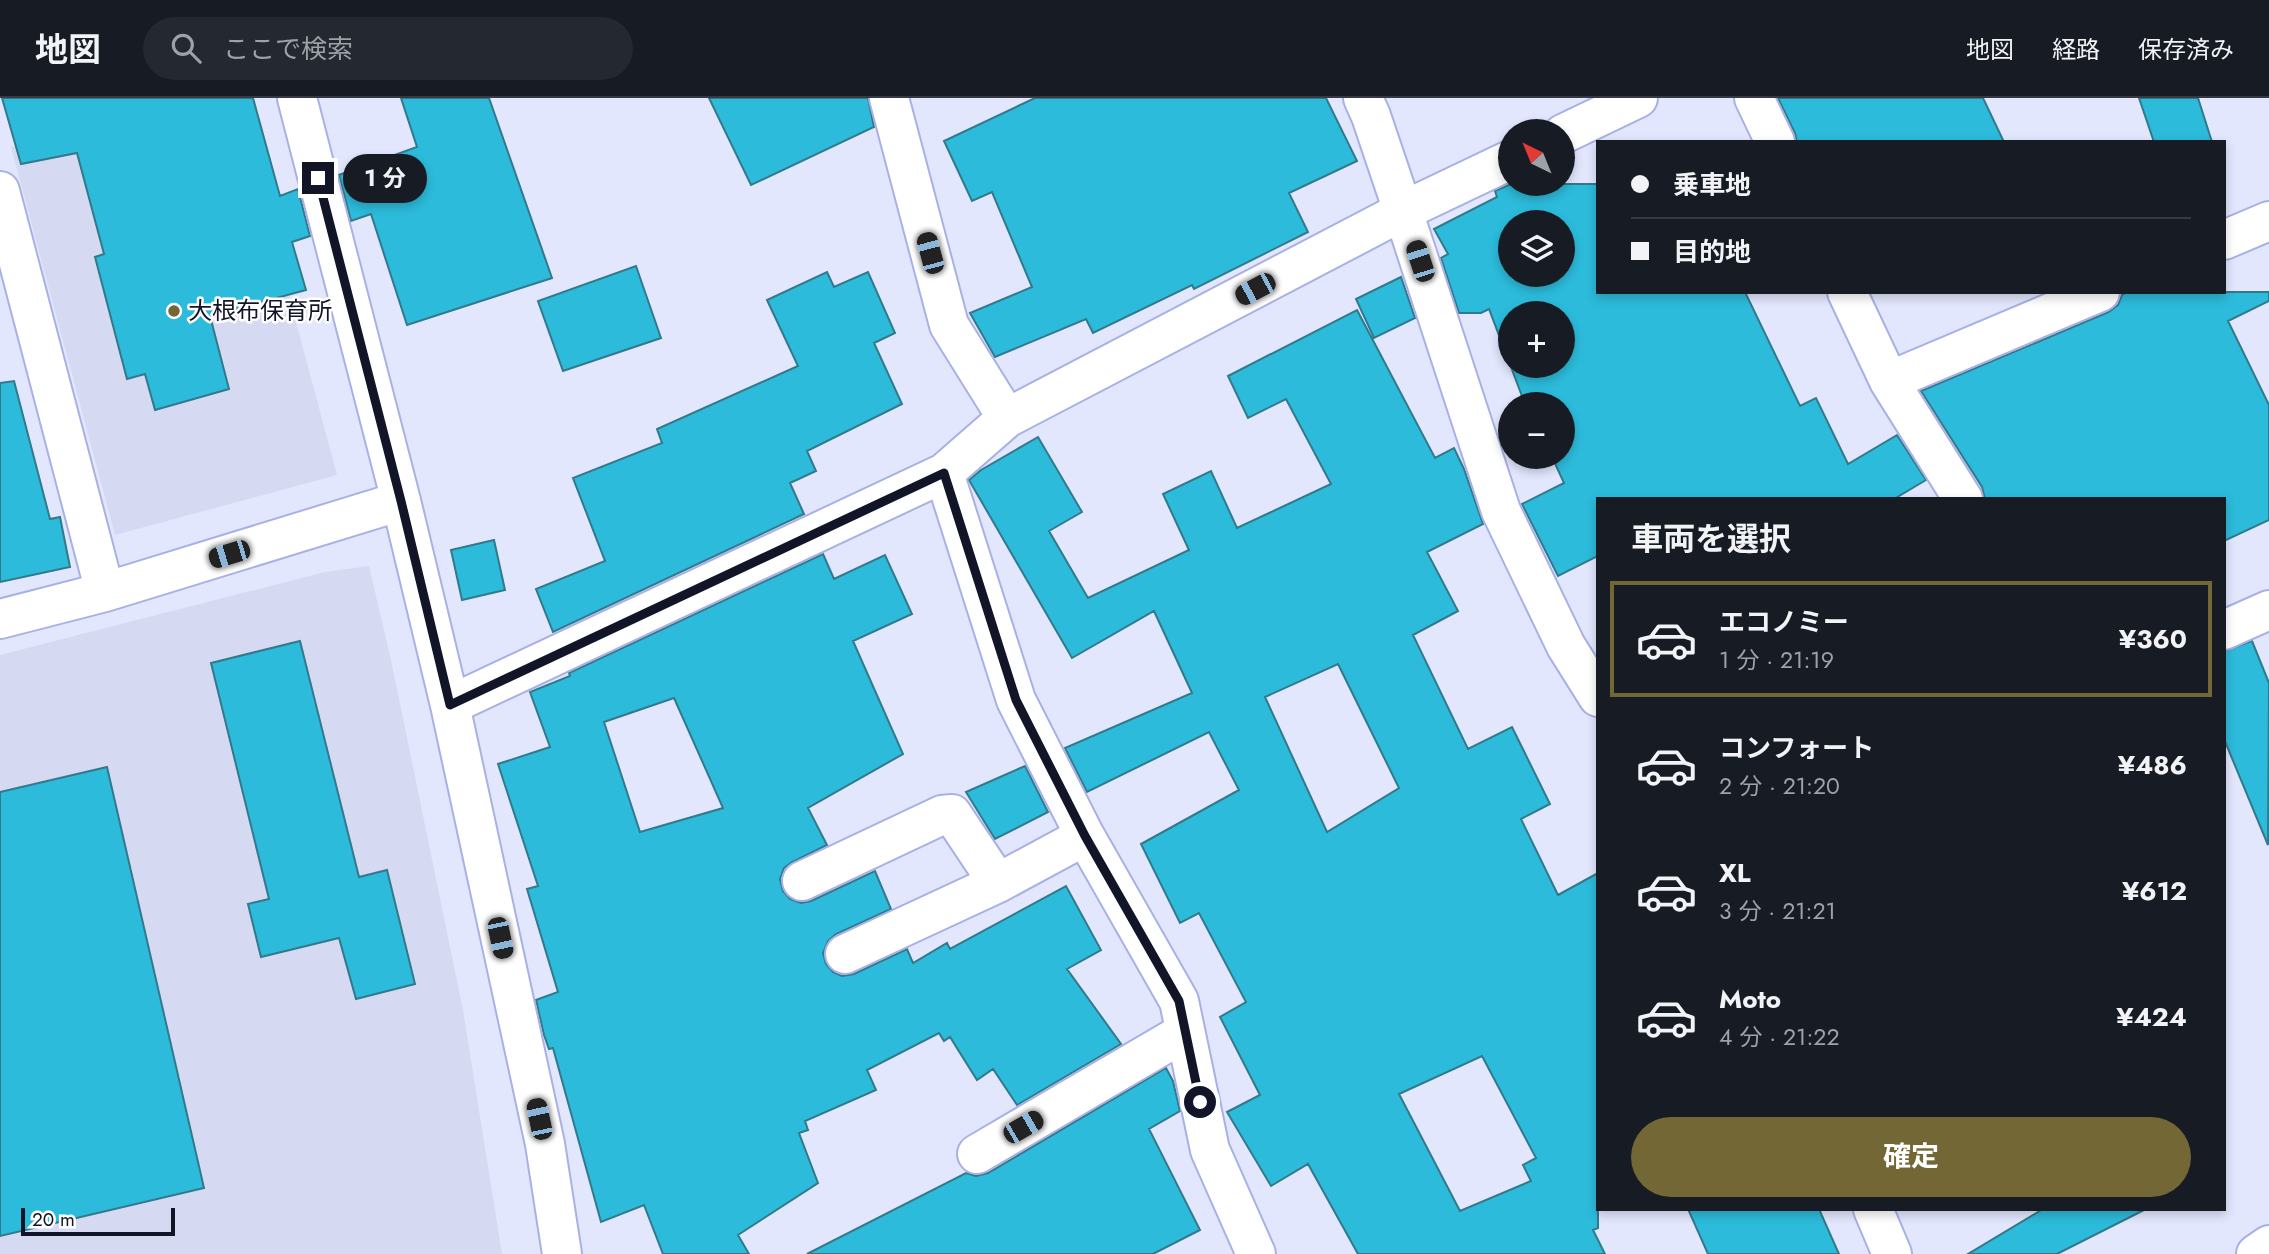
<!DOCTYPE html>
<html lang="ja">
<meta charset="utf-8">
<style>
:root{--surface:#171b24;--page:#242831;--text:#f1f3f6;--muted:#9ea1a6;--line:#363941;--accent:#736835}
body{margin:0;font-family:Jost,"Noto Sans JP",sans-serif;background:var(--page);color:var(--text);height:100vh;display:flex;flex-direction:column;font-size:26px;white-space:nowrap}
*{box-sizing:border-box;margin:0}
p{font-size:23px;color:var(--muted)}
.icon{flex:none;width:38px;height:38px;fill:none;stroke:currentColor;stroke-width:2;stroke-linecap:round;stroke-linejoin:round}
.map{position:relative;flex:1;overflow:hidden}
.panel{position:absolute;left:1596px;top:399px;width:630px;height:714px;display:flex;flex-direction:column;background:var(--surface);border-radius:0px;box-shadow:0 4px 10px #0003}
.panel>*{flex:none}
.banner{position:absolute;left:1596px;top:42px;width:630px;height:154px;border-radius:0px;box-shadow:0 4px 10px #0003;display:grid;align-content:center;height:154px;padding:0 35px;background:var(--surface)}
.needle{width:46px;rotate:317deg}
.fabs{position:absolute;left:1498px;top:21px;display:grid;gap:14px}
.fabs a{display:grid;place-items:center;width:77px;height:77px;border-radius:50%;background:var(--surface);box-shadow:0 4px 10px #0003;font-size:35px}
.scale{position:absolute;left:21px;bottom:18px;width:154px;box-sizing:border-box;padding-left:7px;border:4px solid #121527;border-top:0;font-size:19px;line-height:24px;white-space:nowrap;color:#121527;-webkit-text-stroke:5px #fff;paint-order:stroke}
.end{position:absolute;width:32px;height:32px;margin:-16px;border:9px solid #121527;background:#fff;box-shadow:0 0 0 4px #fff}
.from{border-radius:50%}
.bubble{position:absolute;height:49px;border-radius:24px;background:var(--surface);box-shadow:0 4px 10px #0003;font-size:23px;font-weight:700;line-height:49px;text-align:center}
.car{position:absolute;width:21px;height:42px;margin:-21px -10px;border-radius:9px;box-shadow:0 0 5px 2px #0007;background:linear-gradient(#222 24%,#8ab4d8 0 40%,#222 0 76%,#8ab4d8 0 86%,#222 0)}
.banner b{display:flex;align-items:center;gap:24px;height:66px;font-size:26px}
.banner b+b{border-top:2px solid var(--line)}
.banner i{width:18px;height:18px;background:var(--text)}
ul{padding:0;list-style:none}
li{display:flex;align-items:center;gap:21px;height:116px;margin:0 14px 10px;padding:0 21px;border:4px solid transparent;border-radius:0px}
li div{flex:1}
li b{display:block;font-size:26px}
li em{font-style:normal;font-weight:700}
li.active{border-color:var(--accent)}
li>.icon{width:63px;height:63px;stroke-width:1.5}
h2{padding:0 35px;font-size:32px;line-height:84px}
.button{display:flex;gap:14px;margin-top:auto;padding:14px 35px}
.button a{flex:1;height:80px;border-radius:42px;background:var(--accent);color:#fff;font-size:28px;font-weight:700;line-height:80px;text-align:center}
header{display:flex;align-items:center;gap:42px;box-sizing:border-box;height:98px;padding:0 35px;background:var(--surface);border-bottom:2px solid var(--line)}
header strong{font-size:33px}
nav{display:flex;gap:38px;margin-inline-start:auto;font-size:24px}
.search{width:490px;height:63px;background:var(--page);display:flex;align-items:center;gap:18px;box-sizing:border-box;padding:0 24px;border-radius:38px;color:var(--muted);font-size:26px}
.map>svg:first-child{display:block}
</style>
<header>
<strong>地図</strong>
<div class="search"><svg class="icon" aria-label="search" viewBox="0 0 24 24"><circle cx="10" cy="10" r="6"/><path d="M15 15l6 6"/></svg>ここで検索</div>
<nav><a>地図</a><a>経路</a><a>保存済み</a></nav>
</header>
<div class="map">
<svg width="2269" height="1156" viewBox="0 0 2269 1156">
<rect width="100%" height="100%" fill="#e3e7fd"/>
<path fill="#d5d9f2" d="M 191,0 L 236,0 L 337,377 L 115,437 L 11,49 Z
M 369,468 L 391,562 L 463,912 L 502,1156 L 0,1156 L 0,557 L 325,474 Z"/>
<path fill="#2cbbdb" stroke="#32798b" stroke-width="2" fill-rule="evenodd" d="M 2,0 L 253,0 L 280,98 L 298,91 L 310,138 L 292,144 L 306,192 L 210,218 L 229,291 L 155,312 L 145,276 L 127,281 L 95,159 L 104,156 L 77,55 L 21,66 Z
M 401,0 L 489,0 L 552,180 L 407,227 L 371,116 L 351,123 L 339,77 L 417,49 Z
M 709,0 L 868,0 L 874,29 L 751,87 Z
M 1035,0 L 1326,0 L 1357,63 L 1289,95 L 1308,134 L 1194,191 L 1192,187 L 1093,235 L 1086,221 L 995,259 L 970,215 L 1032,189 L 992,94 L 972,103 L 944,43 Z
M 1778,0 L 1983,0 L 2004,44 L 1797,44 L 1795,35 Z
M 2139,0 L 2198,0 L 2212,44 L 2154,44 Z
M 1511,86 L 1598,86 L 1598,194 L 1745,194 L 1800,308 L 1816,300 L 1848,366 L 1897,337 L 1926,382 L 1894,401 L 1598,401 L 1598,458 L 1558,478 L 1522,406 L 1564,385 L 1552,359 L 1563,359 L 1563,306 L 1525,306 L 1489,211 L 1481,215 L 1459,215 L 1441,160 L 1448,156 L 1434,131 L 1497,99 L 1495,93 ZM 1510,124 L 1563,124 L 1563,177 L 1510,177 ZM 1510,215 L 1563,215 L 1563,268 L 1510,268 Z
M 636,168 L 661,240 L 563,273 L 538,203 Z
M 827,174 L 834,189 L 868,174 L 895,235 L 874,245 L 902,306 L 807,353 L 816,373 L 790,385 L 804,416 L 553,534 L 536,491 L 605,463 L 573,380 L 662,345 L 657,331 L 798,268 L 767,202 Z
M 1401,179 L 1415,220 L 1374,240 L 1356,201 Z
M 2127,194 L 2269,194 L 2269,203 L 2228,223 L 2269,307 L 2269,422 L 2224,443 L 2224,401 L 1985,401 L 1982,389 L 1921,293 L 2109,214 L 2118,207 L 2122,197 Z
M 1357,212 L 1435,360 L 1454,350 L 1464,371 L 1483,426 L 1427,454 L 1458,513 L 1413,537 L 1468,651 L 1512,629 L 1550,706 L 1521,721 L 1558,797 L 1598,775 L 1598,1130 L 1593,1132 L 1605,1156 L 1358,1156 L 1308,1066 L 1271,1088 L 1227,1014 L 1260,997 L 1220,919 L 1246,904 L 1199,815 L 1180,825 L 1141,746 L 1239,692 L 1209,634 L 1087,694 L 1065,650 L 1192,595 L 1154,513 L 1072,560 L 969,382 L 981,372 L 1038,339 L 1082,414 L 1049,433 L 1088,500 L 1189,452 L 1163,396 L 1211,373 L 1237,430 L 1331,386 L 1286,301 L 1248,320 L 1228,278 ZM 1338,566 L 1399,690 L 1327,734 L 1265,599 ZM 1482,958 L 1536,1060 L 1523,1067 L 1531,1083 L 1460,1113 L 1399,996 Z
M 14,283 L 50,421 L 60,419 L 70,469 L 0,484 L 0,285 Z
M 494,442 L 505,492 L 462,502 L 451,452 Z
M 823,456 L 834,481 L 885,457 L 912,516 L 853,543 L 903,656 L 808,710 L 827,747 L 792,764 L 784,770 L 780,781 L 783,793 L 790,801 L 801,805 L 811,803 L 875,773 L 891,811 L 836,836 L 828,843 L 823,855 L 826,866 L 833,874 L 842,878 L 854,876 L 907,851 L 913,865 L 947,845 L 950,851 L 1066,788 L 1101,852 L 1067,871 L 1121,946 L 1017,1007 L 993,971 L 977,982 L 950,939 L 944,943 L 939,935 L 867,972 L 876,992 L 805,1023 L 808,1032 L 799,1035 L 818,1085 L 738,1137 L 749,1156 L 663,1156 L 644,1107 L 601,1124 L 553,950 L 549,951 L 544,937 L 536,902 L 558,894 L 527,791 L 538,788 L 498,666 L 550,649 L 530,594 L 570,578 L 569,575 ZM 674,600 L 723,710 L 640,734 L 604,624 Z
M 300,543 L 359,779 L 387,772 L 415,886 L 356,901 L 339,840 L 261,859 L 248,806 L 269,801 L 211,565 Z
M 2252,543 L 2269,585 L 2268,747 L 2224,641 L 2224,553 Z
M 1025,668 L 1048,714 L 995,741 L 966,694 Z
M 107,669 L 204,1090 L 0,1138 L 0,694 Z
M 1166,970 L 1173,983 L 1180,1013 L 1149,1031 L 1200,1132 L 1153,1156 L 807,1156 L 966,1075 L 976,1078 L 988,1075 Z
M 1688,1111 L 1819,1111 L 1839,1156 L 1708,1156 Z
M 2043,1111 L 2146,1111 L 2057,1156 L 1968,1156 Z"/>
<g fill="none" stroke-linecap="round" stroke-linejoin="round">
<defs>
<path id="minor" d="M 297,0 L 401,403 L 450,607 L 545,1046 L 562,1156
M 889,0 L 949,227 L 1007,320
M 1363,0 L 1371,18 L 1403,113 L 1501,413 L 1566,548 L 1598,599
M 1754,0 L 1775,44
M 1563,36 L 1638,0
M 0,93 L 105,494
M 2224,142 L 2269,123
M 1847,194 L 1889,283 L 2100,194
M 1889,283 L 1963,401
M 944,375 L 1016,602 L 1085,738 L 1179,903 L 1210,1052 L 1256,1156
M 0,521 L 105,494 L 401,403
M 2224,532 L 2269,512
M 450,607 L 944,375 L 1007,320 L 1403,113 L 1510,62
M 802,783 L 942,717 L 952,716 L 998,785 L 1085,738
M 845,856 L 998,785
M 977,1056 L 1185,934
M 1873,1111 L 1892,1156
M 2256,1156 L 2269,1147"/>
</defs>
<use href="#minor" stroke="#a8b1e5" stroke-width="42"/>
<use href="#minor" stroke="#fff" stroke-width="38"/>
</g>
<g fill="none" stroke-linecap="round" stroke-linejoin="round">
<path stroke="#121527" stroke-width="9" d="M 318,80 L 401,403 L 450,607 L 944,375 L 1016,602 L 1085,738 L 1179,903 L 1200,1004"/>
</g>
<circle fill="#736835" stroke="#fff" stroke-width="2.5" cx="174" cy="213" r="7"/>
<g text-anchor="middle" stroke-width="5" stroke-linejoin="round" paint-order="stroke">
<g font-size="24" fill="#121527" stroke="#fff" text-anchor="start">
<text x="188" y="221">大根布保育所</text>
</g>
</g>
</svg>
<div class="fabs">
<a><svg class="needle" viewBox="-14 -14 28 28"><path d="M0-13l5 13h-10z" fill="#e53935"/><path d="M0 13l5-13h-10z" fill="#9ea1a6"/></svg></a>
<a><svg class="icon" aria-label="layers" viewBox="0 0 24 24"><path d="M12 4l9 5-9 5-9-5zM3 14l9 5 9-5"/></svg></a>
<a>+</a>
<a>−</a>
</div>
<div class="scale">20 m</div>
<i class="end from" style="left:1200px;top:1004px"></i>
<i class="end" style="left:318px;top:80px"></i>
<div class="bubble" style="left:343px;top:56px;width:84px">1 分</div>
<i class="car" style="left:930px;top:155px;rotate:345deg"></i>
<i class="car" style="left:1420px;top:163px;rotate:342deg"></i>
<i class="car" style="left:1255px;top:191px;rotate:242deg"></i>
<i class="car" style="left:229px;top:456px;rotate:253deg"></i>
<i class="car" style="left:500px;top:840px;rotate:168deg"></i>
<i class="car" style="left:539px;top:1021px;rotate:348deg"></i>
<i class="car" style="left:1023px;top:1029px;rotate:60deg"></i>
<div class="banner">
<b><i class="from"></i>乗車地</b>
<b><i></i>目的地</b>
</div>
<section class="panel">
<h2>車両を選択</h2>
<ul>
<li class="active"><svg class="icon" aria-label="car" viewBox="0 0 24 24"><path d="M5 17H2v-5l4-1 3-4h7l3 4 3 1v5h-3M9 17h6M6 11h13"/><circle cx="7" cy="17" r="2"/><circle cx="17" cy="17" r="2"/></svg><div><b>エコノミー</b><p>1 分 · 21:19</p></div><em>¥360</em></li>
<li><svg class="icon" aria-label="car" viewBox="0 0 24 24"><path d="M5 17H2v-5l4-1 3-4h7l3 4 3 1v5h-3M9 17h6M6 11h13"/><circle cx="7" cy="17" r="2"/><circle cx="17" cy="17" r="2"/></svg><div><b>コンフォート</b><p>2 分 · 21:20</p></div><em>¥486</em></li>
<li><svg class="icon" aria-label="car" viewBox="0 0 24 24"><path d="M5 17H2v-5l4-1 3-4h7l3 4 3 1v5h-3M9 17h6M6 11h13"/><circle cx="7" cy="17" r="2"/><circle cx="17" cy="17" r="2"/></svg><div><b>XL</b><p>3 分 · 21:21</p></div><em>¥612</em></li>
<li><svg class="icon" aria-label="car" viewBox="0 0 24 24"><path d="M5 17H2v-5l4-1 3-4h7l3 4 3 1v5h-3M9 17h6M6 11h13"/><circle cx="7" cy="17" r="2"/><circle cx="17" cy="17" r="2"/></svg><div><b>Moto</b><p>4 分 · 21:22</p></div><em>¥424</em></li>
</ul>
<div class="button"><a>確定</a></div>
</section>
</div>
